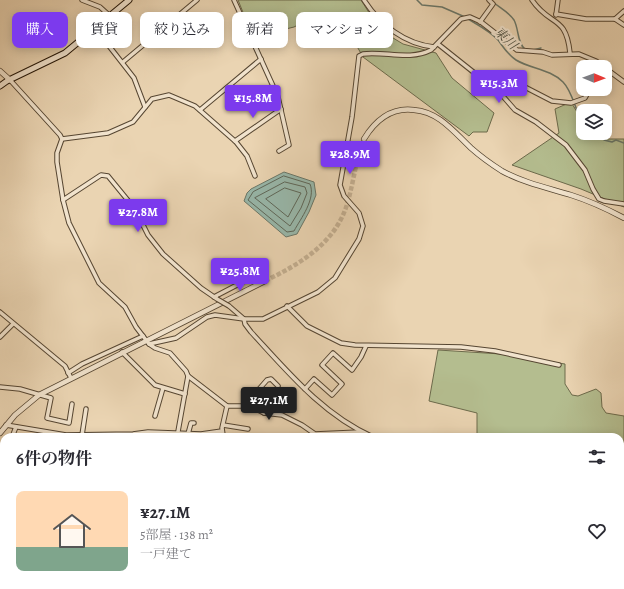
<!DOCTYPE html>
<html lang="ja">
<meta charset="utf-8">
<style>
body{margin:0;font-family:Alegreya,"Noto Serif JP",serif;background:#f7f7f7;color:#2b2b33;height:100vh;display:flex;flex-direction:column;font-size:15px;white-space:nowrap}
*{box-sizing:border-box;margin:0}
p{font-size:13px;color:#7c7c81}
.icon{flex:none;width:22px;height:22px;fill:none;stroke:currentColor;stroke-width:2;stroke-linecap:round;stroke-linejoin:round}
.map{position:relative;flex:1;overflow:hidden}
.drawer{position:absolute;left:0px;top:433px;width:624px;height:156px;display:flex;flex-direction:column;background:#fff;border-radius:12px 12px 0 0;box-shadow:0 2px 10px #0003}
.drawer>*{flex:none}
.top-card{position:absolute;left:12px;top:12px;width:400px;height:36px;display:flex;gap:8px}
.needle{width:26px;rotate:91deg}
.tools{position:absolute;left:576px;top:60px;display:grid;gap:8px}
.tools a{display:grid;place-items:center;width:36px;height:36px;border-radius:8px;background:#fff;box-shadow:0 2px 10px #0003;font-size:20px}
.price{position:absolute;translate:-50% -34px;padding:0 9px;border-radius:4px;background:#7c3aed;color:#fff;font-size:13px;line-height:26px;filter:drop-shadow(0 1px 2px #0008)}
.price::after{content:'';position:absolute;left:50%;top:24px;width:12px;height:9px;margin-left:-6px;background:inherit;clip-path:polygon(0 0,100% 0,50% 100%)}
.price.active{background:#222;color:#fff}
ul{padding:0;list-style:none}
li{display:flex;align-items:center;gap:12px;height:100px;padding:0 16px}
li+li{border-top:1px solid #e1e1e2}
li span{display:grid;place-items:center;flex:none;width:112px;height:80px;border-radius:8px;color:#555}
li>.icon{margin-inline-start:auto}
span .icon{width:48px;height:48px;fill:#fffc;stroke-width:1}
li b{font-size:17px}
h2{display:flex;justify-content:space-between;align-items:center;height:48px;padding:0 16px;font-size:17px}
.chip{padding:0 14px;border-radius:8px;background:#fff;box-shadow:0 2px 10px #0003;font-size:14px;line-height:36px}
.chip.active{background:#7c3aed;color:#fff}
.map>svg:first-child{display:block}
</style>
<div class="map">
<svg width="624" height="589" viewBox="0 0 624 589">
<rect width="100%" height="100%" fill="#ead4b2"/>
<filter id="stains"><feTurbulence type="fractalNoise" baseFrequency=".005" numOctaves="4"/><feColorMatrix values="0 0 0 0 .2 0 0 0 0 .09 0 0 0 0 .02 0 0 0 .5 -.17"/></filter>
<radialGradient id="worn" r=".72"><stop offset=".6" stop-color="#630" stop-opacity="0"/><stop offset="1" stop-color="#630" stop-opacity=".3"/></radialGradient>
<!-- green -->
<g fill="#b4bd8f" stroke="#6c6a4b">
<polygon points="238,0 361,0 380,30 403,44 436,53 452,78 494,113 487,132 473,132 469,136 363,57 346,27 329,15 317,15 294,27 253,37"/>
<polygon points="571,102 583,122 583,133 597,133 608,139 624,139 624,207 581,189 512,165 559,133 555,109"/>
<polygon points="438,350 501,354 565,364 565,384 572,395 578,396 596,389 601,393 602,407 606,413 624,416 624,465 620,465 620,437 477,437 477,413 429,401"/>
<polygon points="620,525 624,525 624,589 214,589 212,585 620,585"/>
<polygon points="0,563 4,564 4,585 51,585 57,589 0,589"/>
<polygon points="117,585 197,585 198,589 109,589"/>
</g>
<!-- water -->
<polygon fill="#98b8ab" stroke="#6a7769" points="284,172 314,182 316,195 309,212 297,234 286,237 244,201 247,193 251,189"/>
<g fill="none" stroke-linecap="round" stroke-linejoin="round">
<!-- shore -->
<g stroke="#5e6759" stroke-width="1">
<path d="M284 176 310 184C316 199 301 218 294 231L287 232 248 200 253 192Z"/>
<polygon points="285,182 305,187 307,193 301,208 290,226 255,198"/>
<polygon points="285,188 301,193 288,217 266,199"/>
</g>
<!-- stream -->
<g stroke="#6a7769" stroke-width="1.5">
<polyline points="417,0 422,5 442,7 465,17"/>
<path d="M493 2C500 8 509 12 514 20 519 29 517 43 525 49"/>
<path d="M468 19C478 25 490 31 498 40 504 48 508 55 516 60 531 69 550 69 563 82 573 92 575 111 583 123"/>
<polyline points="533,50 541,48"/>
<polyline points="601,133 604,140 612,142 616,140 624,143"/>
<polyline points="0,536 4,533"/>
<polyline points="620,537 624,538"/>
<polyline points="81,585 85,587 93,585"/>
<polyline points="174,585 175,589"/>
</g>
<!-- tertiary-tunnel -->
<path stroke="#c3ae90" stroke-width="4.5" stroke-dasharray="4.5 2" stroke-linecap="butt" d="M265 281C302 263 337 242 348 201 354 180 356 159 364 139"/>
<!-- minor casing -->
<g stroke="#564632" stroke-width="5.5">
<g id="minor">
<polyline points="82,0 100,7 110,16"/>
<polyline points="234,0 278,97 289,145 279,151"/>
<path d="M364 0C380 25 405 44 434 47"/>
<path d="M532 0C550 27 566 14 570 53"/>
<polyline points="556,14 586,19 615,19 624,11"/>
<polyline points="556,15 558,0"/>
<polyline points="615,19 624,25"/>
<polyline points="480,22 493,4 489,0"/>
<polyline points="95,28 134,78 145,107"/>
<polyline points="438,44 501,94 515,110 536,122 566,145 585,170 593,189 599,199 604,201 624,204"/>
<polyline points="123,62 197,0"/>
<polyline points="605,68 624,82"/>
<polyline points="10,80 60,135 62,139 57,153 57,162 63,200 69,223 99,283 125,307 136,327 149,344 155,348 170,353 186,371 188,376 177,437"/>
<polyline points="495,90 519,84 552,101 571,103 585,98 590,89"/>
<polyline points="200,110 261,59"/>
<polyline points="62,139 108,133 133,122 152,99 169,95 195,106 236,142 247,156 255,176"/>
<polyline points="235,141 281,109"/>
<polyline points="63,200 101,175 108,176 135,209 148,235 163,254 201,288 217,299"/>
<polyline points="214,297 260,273"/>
<path d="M229 306 244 319 245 324 251 332C287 371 323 415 373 437"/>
<polyline points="287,306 307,326 341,343 355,345 461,347 495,351 559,365"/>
<polyline points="0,312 65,366 71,378"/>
<polyline points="0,337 13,324"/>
<path d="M149 344 176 338 207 317 215 315 244 319H263L318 292 335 278 359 239 363 226 359 213 344 196 340 185 352 117 359 56 363 54C385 51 409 61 431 50L461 19 470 17 481 22 517 50 543 52 552 55 579 54 596 61 604 67"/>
<polyline points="122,352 155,385 185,394"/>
<polyline points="68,373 82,364 143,336"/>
<polyline points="188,376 227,406 250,406 264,413 282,415 302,425 315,434 360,432"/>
<polyline points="0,387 20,389 51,398 47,418 69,423 72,404"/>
<polyline points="305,389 314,379 332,395 342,384 322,365 333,353 352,370 361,357 366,346"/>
<polyline points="264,413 269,404 253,396 267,380 271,379 278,386"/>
<polyline points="155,416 163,388"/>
<polyline points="6,425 66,435 133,434 148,432 201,434 222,431"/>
<polyline points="223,425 248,429"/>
<polyline points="188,434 191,423 194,423"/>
<polyline points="82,435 86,409"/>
<polyline points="12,437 16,427"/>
<polyline points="226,437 223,435 222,428 227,406"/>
<polyline points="0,464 4,455"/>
<polyline points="0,476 4,477"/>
<polyline points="620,520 624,520"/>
<polyline points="0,558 4,561"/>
<polyline points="200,585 201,589"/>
</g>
</g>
<!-- tertiary casing -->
<g stroke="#564632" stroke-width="6">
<g id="tertiary">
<polyline points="0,71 10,80"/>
<path d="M364 139C375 121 391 107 414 110 439 112 453 131 471 148 480 156 491 164 502 171 524 183 548 188 571 195 590 201 607 209 624 218"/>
<polyline points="0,433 15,415 39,395 265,281"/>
</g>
</g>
<!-- secondary casing -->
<g stroke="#251607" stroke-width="7">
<polyline id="secondary" points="0,86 7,81 65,53 129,0"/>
</g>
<!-- minor -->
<use href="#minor" stroke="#f1e3cd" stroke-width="3.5"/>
<!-- tertiary -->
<use href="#tertiary" stroke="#f1e3cd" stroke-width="4.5"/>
<!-- secondary -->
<use href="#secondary" stroke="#f1e3cd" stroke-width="5"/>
<!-- minor-bridge casing -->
<g stroke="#564632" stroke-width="5.5" stroke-linecap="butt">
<polyline id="minor-bridge" points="217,299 229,306"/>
</g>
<!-- minor-bridge -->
<use href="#minor-bridge" stroke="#f1e3cd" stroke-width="3.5"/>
</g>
<g text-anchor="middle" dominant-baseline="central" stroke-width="4" stroke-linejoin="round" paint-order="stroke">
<!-- water labels -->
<g font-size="13" font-style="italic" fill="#4d4f40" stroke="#f1e3cd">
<text transform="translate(506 38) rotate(44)">東川</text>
</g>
</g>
<rect width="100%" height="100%" filter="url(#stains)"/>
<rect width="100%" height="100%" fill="url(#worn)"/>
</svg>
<div class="tools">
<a><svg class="needle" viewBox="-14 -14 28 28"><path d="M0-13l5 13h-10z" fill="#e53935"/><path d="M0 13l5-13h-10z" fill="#7c7c81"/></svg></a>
<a><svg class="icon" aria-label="layers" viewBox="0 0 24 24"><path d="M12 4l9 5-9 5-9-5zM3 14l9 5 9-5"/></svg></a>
</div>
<b class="price" style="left:499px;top:104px">¥15.3M</b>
<b class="price" style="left:253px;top:119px">¥15.8M</b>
<b class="price" style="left:350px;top:175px">¥28.9M</b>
<b class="price" style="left:138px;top:233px">¥27.8M</b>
<b class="price" style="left:240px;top:292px">¥25.8M</b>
<b class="price active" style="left:269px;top:421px">¥27.1M</b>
<div class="top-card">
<a class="chip active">購入</a>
<a class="chip">賃貸</a>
<a class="chip">絞り込み</a>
<a class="chip">新着</a>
<a class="chip">マンション</a>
</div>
<section class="drawer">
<h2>6件の物件<svg class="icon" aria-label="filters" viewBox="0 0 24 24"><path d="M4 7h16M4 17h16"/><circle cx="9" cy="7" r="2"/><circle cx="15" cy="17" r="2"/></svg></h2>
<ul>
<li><span style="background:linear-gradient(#ffd9b3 70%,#7fa58c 0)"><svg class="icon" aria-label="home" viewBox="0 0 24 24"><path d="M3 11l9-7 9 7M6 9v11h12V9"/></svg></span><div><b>¥27.1M</b><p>5部屋 · 138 m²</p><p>一戸建て</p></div><svg class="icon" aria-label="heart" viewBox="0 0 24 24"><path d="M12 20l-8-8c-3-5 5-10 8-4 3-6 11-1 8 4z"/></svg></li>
</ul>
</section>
</div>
